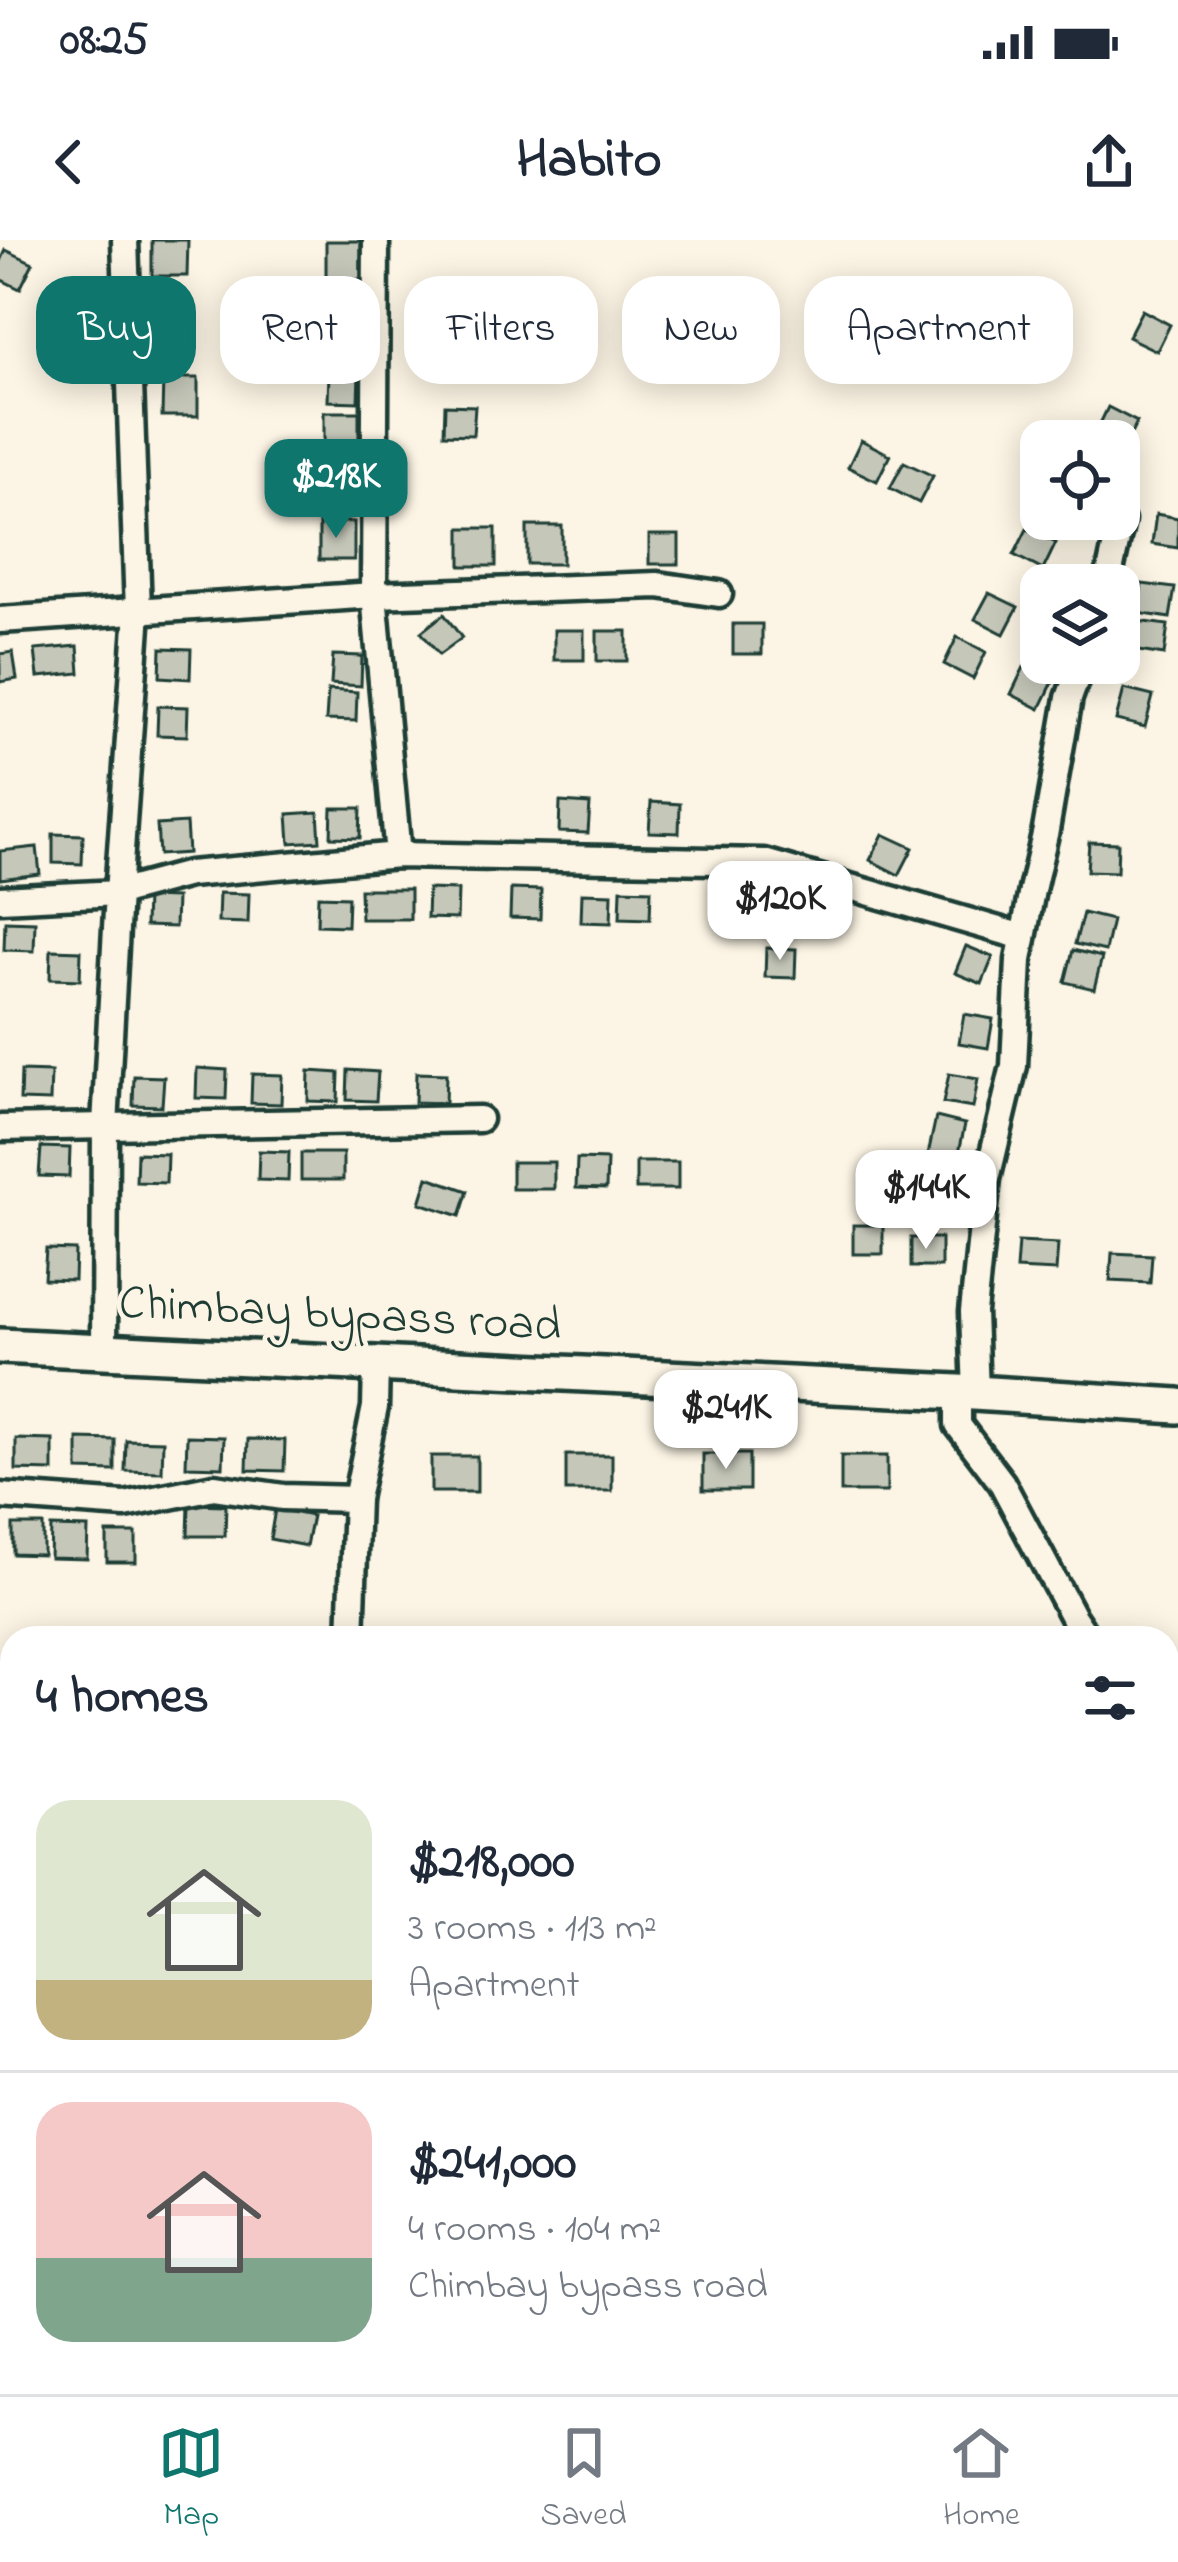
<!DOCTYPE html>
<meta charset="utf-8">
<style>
body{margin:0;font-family:"Indie Flower",sans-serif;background:#f2f2f3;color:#1f2937;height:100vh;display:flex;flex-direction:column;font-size:45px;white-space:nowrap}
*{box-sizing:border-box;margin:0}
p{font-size:39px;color:#747a83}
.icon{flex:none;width:66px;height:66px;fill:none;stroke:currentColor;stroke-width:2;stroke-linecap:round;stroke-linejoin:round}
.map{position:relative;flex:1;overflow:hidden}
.panel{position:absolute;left:0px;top:1386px;width:1179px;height:768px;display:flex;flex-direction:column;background:#fff;border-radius:36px 36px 0 0;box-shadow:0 6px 30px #0003}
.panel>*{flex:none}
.top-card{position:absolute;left:36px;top:36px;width:1107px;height:108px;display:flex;gap:24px}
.buttons{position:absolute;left:1020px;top:180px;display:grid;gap:24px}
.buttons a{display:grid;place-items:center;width:120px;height:120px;border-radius:24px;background:#fff;box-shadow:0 6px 30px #0003;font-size:60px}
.price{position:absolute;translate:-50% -102px;padding:0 27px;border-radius:24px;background:#fff;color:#222;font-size:39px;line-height:78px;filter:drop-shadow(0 3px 6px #0008)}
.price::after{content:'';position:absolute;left:50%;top:72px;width:36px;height:27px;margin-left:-18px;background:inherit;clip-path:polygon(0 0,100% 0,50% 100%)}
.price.current{background:#0f766e;color:#fff}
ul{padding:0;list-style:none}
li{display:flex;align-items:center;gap:36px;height:300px;padding:0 36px}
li+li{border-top:3px solid #e0e1e3}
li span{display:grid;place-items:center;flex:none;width:336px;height:240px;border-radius:36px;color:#555}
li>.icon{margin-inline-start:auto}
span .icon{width:144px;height:144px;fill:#fffc;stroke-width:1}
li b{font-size:51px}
h2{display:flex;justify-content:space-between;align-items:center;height:144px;padding:0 36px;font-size:51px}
.tag{padding:0 42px;border-radius:36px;background:#fff;box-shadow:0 6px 30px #0003;font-size:42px;line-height:108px}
.tag.current{background:#0f766e;color:#fff}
.status{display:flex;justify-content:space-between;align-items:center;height:84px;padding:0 60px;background:#fff;direction:ltr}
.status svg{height:33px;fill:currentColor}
header{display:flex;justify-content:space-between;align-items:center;height:156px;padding:0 36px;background:#fff;font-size:54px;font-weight:700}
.tab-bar{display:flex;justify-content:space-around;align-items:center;height:168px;border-top:3px solid #e0e1e3;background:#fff;font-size:33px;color:#747a83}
.tab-bar a{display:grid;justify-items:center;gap:6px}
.tab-bar .current{color:#0f766e}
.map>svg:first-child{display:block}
</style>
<div class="status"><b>08:25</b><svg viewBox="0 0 49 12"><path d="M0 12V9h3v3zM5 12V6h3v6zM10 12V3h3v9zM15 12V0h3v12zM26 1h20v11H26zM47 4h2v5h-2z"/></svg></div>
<header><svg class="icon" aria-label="back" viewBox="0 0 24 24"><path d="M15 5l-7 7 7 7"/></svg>Habito<svg class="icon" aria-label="share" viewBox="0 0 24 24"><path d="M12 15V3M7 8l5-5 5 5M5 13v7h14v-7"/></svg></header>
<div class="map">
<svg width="1178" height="2154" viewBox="0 0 1178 2154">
<rect width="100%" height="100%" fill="#fcf5e5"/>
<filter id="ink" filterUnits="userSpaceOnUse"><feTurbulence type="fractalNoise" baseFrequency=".00833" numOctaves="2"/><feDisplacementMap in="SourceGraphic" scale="24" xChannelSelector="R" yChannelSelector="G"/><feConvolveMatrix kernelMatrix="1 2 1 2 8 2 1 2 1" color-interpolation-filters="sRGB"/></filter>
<g filter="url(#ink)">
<!-- green -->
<polygon fill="#dcdacc" stroke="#7e8c80" stroke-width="3" points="1178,2036 1178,2154 900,2154 925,2142 1167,2142 1167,2037"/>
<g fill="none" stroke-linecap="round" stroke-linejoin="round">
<!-- stream -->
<g stroke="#758479" stroke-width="6">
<polyline points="1167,2012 1178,2012"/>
<polyline points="823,2154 848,2142"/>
</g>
</g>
<!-- building -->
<g fill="#c5c7b9" stroke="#1f3d34" stroke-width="3">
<polygon points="152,0 188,0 187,36 152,36"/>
<polygon points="326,1 361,1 361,40 326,39"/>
<polygon points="6,10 33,23 20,49 0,39 0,23"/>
<polygon points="331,48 360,49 359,79 329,78"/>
<rect x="676" y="62" width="32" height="30"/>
<polygon points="1142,70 1170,85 1157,111 1128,97"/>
<polygon points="151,76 186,77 186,115 151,115"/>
<polygon points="329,132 359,133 358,162 328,161"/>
<polygon points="163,138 198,138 198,176 162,176"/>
<polygon points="445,165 475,166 473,195 444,194"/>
<polygon points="1108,167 1137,182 1124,208 1119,206 1119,201 1109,201 1095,194"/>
<rect x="324" y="172" width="35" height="38"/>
<polygon points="861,200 890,215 877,241 848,227"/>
<polygon points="904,222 933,236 919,263 890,248"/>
<rect x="319" y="235" width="35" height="39"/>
<polygon points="1156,274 1178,278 1178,308 1152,304"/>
<rect x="319" y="282" width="35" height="38"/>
<rect x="527" y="286" width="35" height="38"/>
<rect x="461" y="288" width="35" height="38"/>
<polygon points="1027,289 1056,303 1043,330 1014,315"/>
<rect x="649" y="295" width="30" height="29"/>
<polygon points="1142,344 1175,348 1170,378 1138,373"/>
<polygon points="989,353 1018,367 1004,394 975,379"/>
<polygon points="444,374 462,398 439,415 421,392"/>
<polygon points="1136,381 1168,385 1164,415 1132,410"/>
<rect x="733" y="384" width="29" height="30"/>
<rect x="554" y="390" width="30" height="30"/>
<rect x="597" y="391" width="30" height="30"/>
<polygon points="957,397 986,412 973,439 944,424"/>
<polygon points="78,406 80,433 38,437 35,410"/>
<polygon points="161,408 191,409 190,439 160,437"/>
<polygon points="13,412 17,439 0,442 0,414"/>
<polygon points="333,415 362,416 361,446 331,444"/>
<polygon points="1024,427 1053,442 1040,469 1011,454"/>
<polygon points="1124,449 1153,456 1145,487 1116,480"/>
<polygon points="328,450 357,452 356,481 326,480"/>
<polygon points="158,466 188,467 187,496 157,495"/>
<polygon points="560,562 590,564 588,593 559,592"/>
<polygon points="651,562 680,564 679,593 649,592"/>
<polygon points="332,568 361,568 360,598 331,597"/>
<polygon points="318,572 320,601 290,603 288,574"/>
<polygon points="186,583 188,613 159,615 157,585"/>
<polygon points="53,594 83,595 82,624 53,623"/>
<polygon points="883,594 913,608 899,635 870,620"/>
<polygon points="1089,602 1118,603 1117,632 1087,631"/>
<polygon points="37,607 40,634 0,639 0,611"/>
<polygon points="360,649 410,649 410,679 361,679"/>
<polygon points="428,649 458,650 457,679 427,678"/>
<polygon points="511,649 541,650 540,679 510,678"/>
<polygon points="621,649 651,650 650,679 620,678"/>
<polygon points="219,653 249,654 248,683 218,682"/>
<polygon points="582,653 612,654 611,683 581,682"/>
<polygon points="762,653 792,654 791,684 761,682"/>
<polygon points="318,656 348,657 347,686 317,685"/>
<polygon points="146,657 176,658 175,687 145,686"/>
<polygon points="1083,673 1112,680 1105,711 1075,704"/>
<polygon points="5,681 35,682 34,711 4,710"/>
<polygon points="966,706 993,717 982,744 955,733"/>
<polygon points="766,708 796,709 795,738 765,737"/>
<polygon points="51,710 81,711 80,740 50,739"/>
<polygon points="1073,710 1102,717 1094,749 1065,742"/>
<polygon points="964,774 993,779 988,808 959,803"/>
<polygon points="197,828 227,830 226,859 196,858"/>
<polygon points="348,830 378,832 376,861 347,860"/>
<polygon points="21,831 51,832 50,861 20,860"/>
<polygon points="309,831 339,833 338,862 308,861"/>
<polygon points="416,833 446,834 445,863 415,862"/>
<polygon points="252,834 282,835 281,864 251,863"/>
<polygon points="949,834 978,839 973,868 943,863"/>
<polygon points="134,836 164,837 162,866 133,865"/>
<polygon points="936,877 965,884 955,931 926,924"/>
<polygon points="41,907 70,908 69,937 39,936"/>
<polygon points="259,911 289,912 288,941 258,940"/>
<polygon points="137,913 167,914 166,943 136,942"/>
<rect x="301" y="913" width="42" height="27"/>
<polygon points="577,919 607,920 606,949 576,948"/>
<rect x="512" y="922" width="42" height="27"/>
<rect x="636" y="922" width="42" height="27"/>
<polygon points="428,937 468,951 460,976 420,963"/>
<rect x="853" y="985" width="30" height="29"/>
<rect x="911" y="998" width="30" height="29"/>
<polygon points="1018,1002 1058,1004 1056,1031 1016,1029"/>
<polygon points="46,1009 75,1010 74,1040 44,1039"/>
<polygon points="1112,1013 1152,1015 1150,1043 1110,1041"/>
<polygon points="187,1196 224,1197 223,1227 186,1226"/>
<polygon points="16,1199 53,1200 53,1231 16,1230"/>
<polygon points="78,1199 115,1200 115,1231 78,1230"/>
<polygon points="248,1199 285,1200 284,1231 247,1230"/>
<polygon points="126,1200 163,1201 162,1232 125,1231"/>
<rect x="703" y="1214" width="46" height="36"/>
<rect x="566" y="1215" width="46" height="36"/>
<rect x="431" y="1216" width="46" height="36"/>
<rect x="841" y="1216" width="46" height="36"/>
<polygon points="189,1264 226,1265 225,1296 188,1296"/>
<polygon points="275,1269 312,1276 306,1306 270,1299"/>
<polygon points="13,1285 43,1285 43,1315 13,1314"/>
<polygon points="51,1287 88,1288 87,1319 50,1318"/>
<rect x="107" y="1293" width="29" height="29"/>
<polygon points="0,1467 12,1467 12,1498 0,1497"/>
<rect x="0" y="1809" width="12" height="31"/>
<rect x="0" y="2104" width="12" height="31"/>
<polygon points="256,2142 293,2142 293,2154 256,2153"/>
</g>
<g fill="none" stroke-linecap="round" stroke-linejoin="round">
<!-- minor casing -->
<g stroke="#1f3d34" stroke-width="33">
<g id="minor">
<polyline points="376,0 374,355 398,615"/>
<polyline points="1107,345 1121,281"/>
<polyline points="0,380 374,355 658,345 719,354"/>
<polyline points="0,659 118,653 189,634 398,615 764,622 1023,697"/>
<polyline points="0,888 479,879"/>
<polyline points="104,1113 105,885 118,653 138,371 125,0"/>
<polyline points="958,1152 958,1185 1002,1243 1073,1377 1087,1398"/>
<polyline points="976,1154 973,1072 987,939 1014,826 1019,720 1032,650 1046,590 1069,458 1082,423"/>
<polyline points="0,1256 125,1265 214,1247 283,1257 356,1259"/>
<polyline points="351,1398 356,1259 375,1167 376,1126"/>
<polyline points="0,1452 12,1452"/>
<polyline points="1167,1516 1178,1533"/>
<polyline points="0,1650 12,1650"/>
<polyline points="0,1868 12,1868"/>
<polyline points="0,2086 12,2086"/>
<polyline points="55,2154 55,2142"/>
</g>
</g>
<!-- major casing -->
<g stroke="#1f3d34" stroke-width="42">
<polyline id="major" points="0,1106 958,1152 1178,1166"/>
</g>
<!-- minor -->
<use href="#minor" stroke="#fcf5e5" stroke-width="24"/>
<!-- major -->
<use href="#major" stroke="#fcf5e5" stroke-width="33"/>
</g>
</g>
<g text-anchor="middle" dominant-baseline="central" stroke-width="9" stroke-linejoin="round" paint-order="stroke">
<!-- street labels -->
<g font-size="48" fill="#1f3d34" stroke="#fcf5e5">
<text transform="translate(340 1076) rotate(3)">Chimbay bypass road</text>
</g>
</g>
</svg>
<div class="buttons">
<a><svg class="icon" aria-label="locate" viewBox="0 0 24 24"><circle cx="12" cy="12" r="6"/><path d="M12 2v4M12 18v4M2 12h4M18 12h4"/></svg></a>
<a><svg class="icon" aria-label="layers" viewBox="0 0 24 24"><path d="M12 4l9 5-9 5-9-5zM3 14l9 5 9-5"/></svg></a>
</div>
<b class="price current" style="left:336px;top:301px">$218K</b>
<b class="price" style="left:780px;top:723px">$120K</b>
<b class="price" style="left:926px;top:1012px">$144K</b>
<b class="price" style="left:726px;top:1232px">$241K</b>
<div class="top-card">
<a class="tag current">Buy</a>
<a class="tag">Rent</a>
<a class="tag">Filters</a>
<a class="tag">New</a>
<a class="tag">Apartment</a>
</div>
<section class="panel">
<h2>4 homes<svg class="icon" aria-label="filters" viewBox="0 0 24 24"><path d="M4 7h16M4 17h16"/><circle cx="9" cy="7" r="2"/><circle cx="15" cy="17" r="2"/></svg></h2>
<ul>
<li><span style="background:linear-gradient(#dfe7d0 75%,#c2b280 0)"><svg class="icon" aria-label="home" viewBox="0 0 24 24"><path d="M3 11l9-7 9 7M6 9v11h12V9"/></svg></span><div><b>$218,000</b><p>3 rooms · 113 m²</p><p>Apartment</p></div></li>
<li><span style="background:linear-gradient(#f6c9c9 65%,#7fa58c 0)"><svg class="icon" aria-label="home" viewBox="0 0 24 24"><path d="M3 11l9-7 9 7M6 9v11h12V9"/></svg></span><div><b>$241,000</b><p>4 rooms · 104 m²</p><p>Chimbay bypass road</p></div></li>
</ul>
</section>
</div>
<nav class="tab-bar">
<a class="current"><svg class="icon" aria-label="map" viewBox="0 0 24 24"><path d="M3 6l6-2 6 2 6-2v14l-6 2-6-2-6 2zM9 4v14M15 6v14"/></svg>Map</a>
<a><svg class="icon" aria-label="saved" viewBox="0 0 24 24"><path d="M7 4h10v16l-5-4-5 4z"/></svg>Saved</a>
<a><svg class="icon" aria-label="home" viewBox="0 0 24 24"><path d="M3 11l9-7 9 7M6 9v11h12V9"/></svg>Home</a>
</nav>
